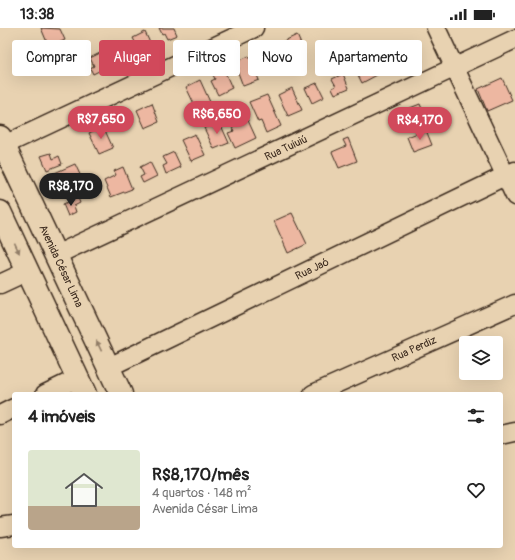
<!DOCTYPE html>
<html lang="pt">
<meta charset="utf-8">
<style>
body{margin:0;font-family:Pangolin,sans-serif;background:#f6f6f6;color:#222;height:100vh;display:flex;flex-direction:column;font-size:15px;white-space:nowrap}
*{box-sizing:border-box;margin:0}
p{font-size:13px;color:#767676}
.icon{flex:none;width:22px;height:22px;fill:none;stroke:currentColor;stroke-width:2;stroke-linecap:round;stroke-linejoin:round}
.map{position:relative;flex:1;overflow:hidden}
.side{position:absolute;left:12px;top:364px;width:491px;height:156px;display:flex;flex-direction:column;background:#fff;border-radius:4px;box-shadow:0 4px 16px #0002}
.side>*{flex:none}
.banner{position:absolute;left:12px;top:12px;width:491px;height:36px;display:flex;gap:8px}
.buttons{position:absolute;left:459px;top:308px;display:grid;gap:8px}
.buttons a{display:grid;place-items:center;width:44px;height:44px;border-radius:4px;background:#fff;box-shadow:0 4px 16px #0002;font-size:20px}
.price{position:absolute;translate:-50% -34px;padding:0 9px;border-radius:14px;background:#d1495b;color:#fff;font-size:13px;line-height:26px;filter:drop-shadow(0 1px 2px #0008)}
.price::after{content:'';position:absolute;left:50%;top:24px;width:12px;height:9px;margin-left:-6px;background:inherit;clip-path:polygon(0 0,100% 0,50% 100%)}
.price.selected{background:#222;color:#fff}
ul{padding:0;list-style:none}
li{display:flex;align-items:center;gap:12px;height:100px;padding:0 16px}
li+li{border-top:1px solid #e0e0e0}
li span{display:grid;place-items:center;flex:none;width:112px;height:80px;border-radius:4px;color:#555}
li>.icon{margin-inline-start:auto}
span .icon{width:48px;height:48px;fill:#fffc;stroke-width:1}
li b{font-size:17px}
h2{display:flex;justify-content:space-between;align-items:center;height:48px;padding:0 16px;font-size:17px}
.tag{padding:0 14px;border-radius:4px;background:#fff;box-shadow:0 4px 16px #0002;font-size:14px;line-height:36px}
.tag.selected{background:#d1495b;color:#fff}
.status{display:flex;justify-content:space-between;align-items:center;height:28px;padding:0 20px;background:#fff;direction:ltr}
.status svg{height:11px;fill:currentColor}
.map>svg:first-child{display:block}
</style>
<div class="status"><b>13:38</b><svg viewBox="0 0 49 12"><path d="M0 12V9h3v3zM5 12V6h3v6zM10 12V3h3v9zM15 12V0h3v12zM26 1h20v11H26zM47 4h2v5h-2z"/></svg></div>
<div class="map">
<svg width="515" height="532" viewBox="0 0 515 532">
<rect width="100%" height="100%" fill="#e8d2b1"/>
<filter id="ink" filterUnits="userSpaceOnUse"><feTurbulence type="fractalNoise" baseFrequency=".025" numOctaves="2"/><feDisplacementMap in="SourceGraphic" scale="8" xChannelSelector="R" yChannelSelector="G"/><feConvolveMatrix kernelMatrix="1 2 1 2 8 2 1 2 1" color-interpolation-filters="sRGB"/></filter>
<g filter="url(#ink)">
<!-- building -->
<g fill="#edb7a1" stroke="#3b2a1e">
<polygon points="41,0 60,1 65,12 49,19"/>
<polygon points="159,0 174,0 177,7 167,11 164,5 162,6"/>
<polygon points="145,4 151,17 141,21 138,15 136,16 133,10"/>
<polygon points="297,7 303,21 288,28 282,14"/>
<polygon points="414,12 420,26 405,32 399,18"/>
<polygon points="272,18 282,39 264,47 254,26"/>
<polygon points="100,25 107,39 93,46 90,40 94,38 90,30"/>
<polygon points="249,28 259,52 243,58 237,42 239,41 236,34"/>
<polygon points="370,32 377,47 362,55 358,47 363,45 359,38"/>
<polygon points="223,40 232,60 218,67 211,53 215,51 212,45"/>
<polygon points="343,46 349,60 335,66 332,60 336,58 332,51"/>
<polygon points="502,50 512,72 487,83 478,61"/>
<polygon points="200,52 210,74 196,80 186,59"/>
<polygon points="317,55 324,69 312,75 305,60"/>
<polygon points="292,60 302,82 288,88 278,67"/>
<polygon points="267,67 281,98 266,105 261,93 258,94 249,74"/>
<polygon points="152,75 159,94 145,100 137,82"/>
<polygon points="420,76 428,95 413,101 405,82"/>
<polygon points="245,79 248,87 246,88 256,110 235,120 228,105 234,103 226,87"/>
<polygon points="219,93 229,115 214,121 204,100"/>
<polygon points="103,98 113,120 99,126 89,105"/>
<polygon points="426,102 432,117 413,124 407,109"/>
<polygon points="195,106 205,127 191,133 181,112"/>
<polygon points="348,110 357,133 339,140 332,124 346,118 343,112"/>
<polygon points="174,124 181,139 166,146 163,138 167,136 163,129"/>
<polygon points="51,125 53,131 59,128 62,136 47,142 41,128"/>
<polygon points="150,134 157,148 143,155 140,149 144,147 140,139"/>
<polygon points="75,136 83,153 57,164 50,147"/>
<polygon points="123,139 132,161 111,169 104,153 116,147 114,143"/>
<polygon points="78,170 80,175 74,178 76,184 68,188 63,176"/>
<polygon points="292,185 307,216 288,225 274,193"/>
</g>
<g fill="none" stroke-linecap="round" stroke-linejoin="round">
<!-- street casing -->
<g stroke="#3b2a1e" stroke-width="21">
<g id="street">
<polyline points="436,0 515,168"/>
<polyline points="0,119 254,0"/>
<polyline points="56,227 515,11"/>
<polyline points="0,256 28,243"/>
<polyline points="109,339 515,143"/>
<polyline points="45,366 78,350"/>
<polyline points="313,366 515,276"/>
<polyline points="0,387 14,380"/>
<polyline points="501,407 515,404"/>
<polyline points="0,499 14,497"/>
</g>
</g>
<!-- secondary casing -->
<g stroke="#3b2a1e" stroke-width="25">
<g id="secondary">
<polyline points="0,109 121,366"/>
<polyline points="0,184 85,366"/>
</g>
</g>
<!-- street -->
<use href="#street" stroke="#e8d2b1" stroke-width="18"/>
<!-- secondary -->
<use href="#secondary" stroke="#e8d2b1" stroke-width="22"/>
</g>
<!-- one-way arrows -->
<defs><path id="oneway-solid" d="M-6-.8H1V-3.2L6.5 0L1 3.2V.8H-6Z"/></defs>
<g fill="#927e68">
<use href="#oneway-solid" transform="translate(17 220) rotate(65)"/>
<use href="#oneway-solid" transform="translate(99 318) rotate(-115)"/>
</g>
</g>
<g text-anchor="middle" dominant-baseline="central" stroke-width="3" stroke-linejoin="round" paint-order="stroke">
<!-- street labels -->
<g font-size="11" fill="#3b2a1e" stroke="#e8d2b1">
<text transform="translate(286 120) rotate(-25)">Rua Tuiuiú</text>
<text transform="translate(61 238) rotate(65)">Avenida César Lima</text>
<text transform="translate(312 241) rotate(-26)">Rua Jaó</text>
<text transform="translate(414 321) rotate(-24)">Rua Perdiz</text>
</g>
</g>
</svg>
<div class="buttons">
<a><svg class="icon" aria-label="layers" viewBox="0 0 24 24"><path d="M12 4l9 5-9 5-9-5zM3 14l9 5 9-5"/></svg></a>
</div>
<b class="price" style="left:217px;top:107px">R$6,650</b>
<b class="price" style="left:101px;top:112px">R$7,650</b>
<b class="price" style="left:420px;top:113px">R$4,170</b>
<b class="price selected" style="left:71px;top:179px">R$8,170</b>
<div class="banner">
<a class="tag">Comprar</a>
<a class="tag selected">Alugar</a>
<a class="tag">Filtros</a>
<a class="tag">Novo</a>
<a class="tag">Apartamento</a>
</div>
<section class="side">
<h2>4 imóveis<svg class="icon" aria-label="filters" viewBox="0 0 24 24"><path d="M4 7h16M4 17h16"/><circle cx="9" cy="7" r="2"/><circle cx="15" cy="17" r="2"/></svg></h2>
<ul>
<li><span style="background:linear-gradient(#dfe7d0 70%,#b9a48a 0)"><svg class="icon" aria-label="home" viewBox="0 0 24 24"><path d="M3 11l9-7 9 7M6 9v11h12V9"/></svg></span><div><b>R$8,170/mês</b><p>4 quartos · 148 m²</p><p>Avenida César Lima</p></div><svg class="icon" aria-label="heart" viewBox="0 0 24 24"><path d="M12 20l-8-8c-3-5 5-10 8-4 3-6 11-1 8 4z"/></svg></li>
</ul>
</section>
</div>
